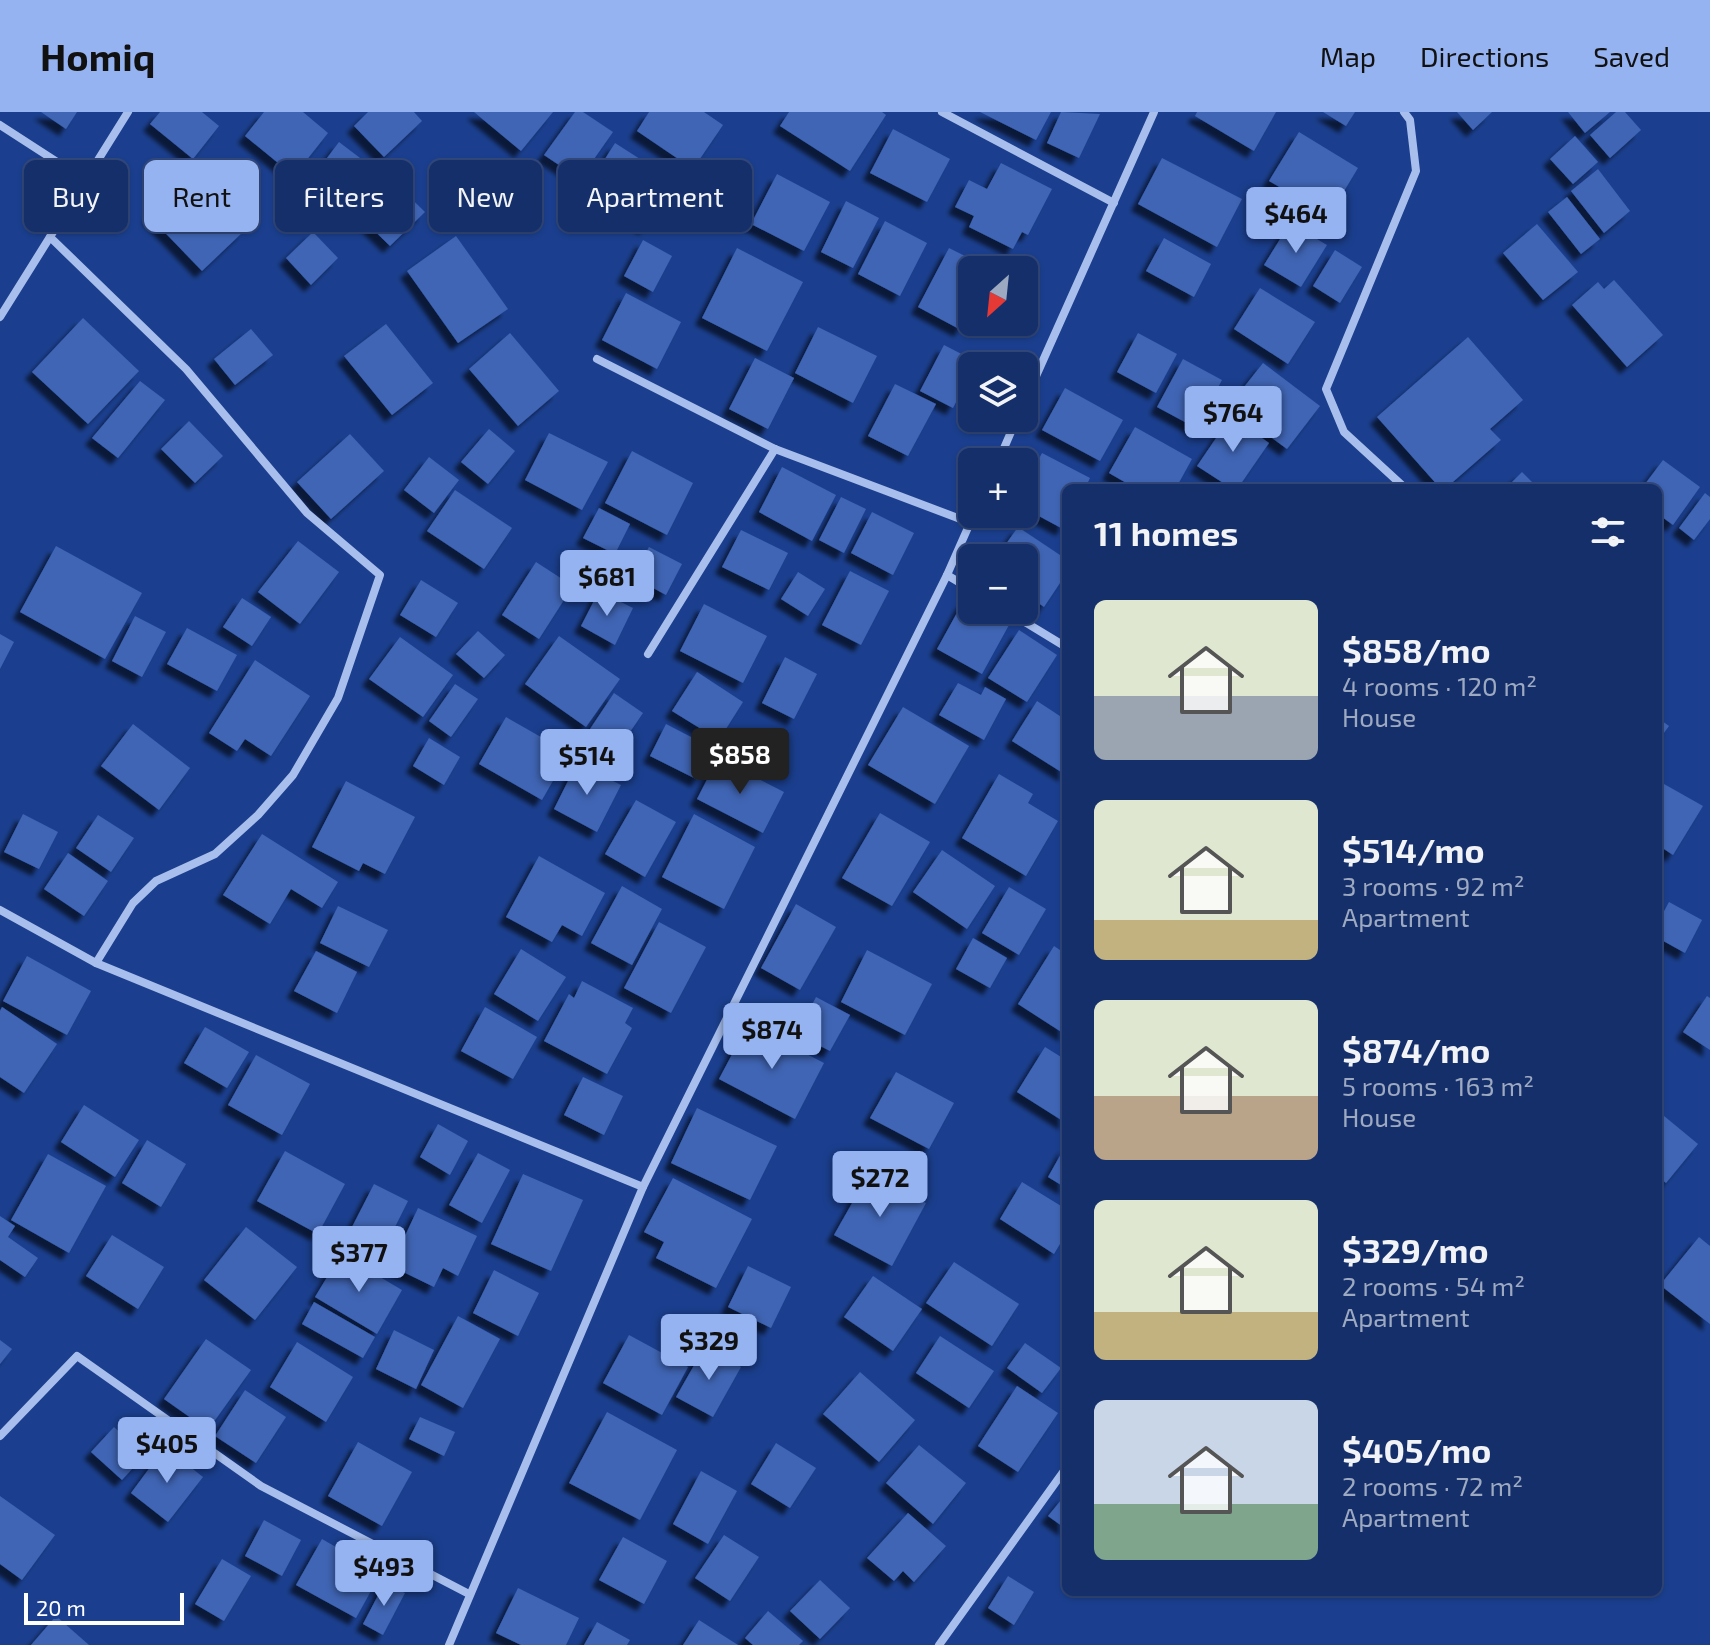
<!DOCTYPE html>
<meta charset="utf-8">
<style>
body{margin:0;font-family:"Exo 2",sans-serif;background:#213b72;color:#f1f3f6;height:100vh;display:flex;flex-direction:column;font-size:30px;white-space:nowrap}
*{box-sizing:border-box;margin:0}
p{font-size:26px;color:#9da9c1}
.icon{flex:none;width:44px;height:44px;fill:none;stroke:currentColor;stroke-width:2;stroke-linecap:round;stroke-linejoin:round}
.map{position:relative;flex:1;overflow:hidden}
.drawer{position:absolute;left:1062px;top:372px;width:600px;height:1112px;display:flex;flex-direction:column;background:#142f6a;border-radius:12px;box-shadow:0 2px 6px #0004,0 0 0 2px #334a7e}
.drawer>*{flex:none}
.guide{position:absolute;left:24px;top:48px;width:760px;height:72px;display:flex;gap:16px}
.needle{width:52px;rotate:207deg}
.buttons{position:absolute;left:958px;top:144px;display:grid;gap:16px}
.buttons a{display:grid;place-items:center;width:80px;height:80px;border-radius:12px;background:#142f6a;box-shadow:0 2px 6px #0004,0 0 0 2px #334a7e;font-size:40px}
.scale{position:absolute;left:24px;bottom:20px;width:160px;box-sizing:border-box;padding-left:8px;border:4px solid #fff;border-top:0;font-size:22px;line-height:28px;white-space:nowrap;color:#fff;-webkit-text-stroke:6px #1b3f8e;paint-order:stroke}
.price{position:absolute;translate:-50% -68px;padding:0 18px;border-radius:8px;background:#95b2f1;color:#111;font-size:26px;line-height:52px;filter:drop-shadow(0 2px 4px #0008)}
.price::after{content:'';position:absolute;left:50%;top:48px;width:24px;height:18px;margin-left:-12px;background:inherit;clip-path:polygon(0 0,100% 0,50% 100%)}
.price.selected{background:#222;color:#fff}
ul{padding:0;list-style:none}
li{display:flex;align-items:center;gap:24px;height:200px;padding:0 32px}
li span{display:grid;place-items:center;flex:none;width:224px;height:160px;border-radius:12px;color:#555}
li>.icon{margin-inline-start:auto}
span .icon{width:96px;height:96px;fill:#fffc;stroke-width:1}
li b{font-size:34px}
h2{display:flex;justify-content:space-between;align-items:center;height:96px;padding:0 32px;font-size:34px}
.tag{padding:0 28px;border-radius:12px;background:#142f6a;box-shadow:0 2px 6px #0004,0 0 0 2px #334a7e;font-size:28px;line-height:72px}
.tag.selected{background:#95b2f1;color:#111}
header{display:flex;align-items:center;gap:48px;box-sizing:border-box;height:112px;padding:0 40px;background:#95b2f1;color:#111}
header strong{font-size:38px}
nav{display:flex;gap:44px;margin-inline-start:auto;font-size:28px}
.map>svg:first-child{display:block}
</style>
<header>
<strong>Homiq</strong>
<nav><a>Map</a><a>Directions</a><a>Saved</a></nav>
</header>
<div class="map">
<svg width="1710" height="1533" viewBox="0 0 1710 1533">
<defs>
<filter id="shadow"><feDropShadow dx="-7" dy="7" stdDeviation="2" flood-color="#0009"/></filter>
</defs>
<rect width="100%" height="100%" fill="#1b3f8e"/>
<!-- building -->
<g fill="#3f65b4" filter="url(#shadow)">
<polygon points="41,0 77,0 66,17"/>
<polygon points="160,0 202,0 219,14 193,47 150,12"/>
<polygon points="264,0 303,0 328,21 294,64 245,24"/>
<polygon points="368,0 414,0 422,9 384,45 354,14"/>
<polygon points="474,0 553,0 521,39"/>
<polygon points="575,0 583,0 613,20 580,67 544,43"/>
<polygon points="649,0 704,0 723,13 693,57 637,19"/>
<polygon points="789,0 882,0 886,3 850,59 780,14"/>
<polygon points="980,0 1051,0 1036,28"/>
<polygon points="1061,0 1100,2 1079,46 1047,31"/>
<polygon points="1197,0 1276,0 1254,39 1195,4"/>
<polygon points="1323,0 1355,0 1346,14"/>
<polygon points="1457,0 1492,0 1473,18"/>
<polygon points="1568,0 1610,0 1585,21"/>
<polygon points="1616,0 1625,0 1641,18 1610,46 1590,23"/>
<polygon points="893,17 950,47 927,90 870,61"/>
<polygon points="1299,20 1358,56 1329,104 1269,69"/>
<polygon points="1575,24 1598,50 1573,72 1550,47"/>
<polygon points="339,30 364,49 333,90 309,70"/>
<polygon points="615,31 676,70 646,116 586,77"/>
<polygon points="1162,46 1242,87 1217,135 1138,92"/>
<polygon points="1001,51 1052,77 1028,123 1022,120 1013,137 969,115 974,104 955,95 969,68 987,77"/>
<polygon points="379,55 425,100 390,134 345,90"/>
<polygon points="1598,57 1630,99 1604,121 1571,79"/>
<polygon points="777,62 830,90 804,139 751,112"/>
<polygon points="190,64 244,119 202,159 149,104"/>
<polygon points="1567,85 1600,127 1581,142 1548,100"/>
<polygon points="846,89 879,106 853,156 821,140"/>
<polygon points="885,109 927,131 900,184 858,162"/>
<polygon points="1290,111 1327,133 1301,175 1264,153"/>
<polygon points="1537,112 1578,160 1543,188 1503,141"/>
<polygon points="313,120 338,146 311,173 286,146"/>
<polygon points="456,124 508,197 458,231 407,159"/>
<polygon points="1164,126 1211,152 1194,185 1146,159"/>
<polygon points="643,128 672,144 653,180 624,164"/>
<polygon points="737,136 803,170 767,239 702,206"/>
<polygon points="949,136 993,158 972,158 972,197 961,218 918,195"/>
<polygon points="1335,138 1362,155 1340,191 1313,174"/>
<polygon points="1614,168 1663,223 1627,255 1572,193 1598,170 1604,177"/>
<polygon points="1260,176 1315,210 1288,252 1234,217"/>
<polygon points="626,181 681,210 657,257 602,228"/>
<polygon points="83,206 139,259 88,312 32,260"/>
<polygon points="386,212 433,271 392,303 344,244"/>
<polygon points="818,215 877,244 853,291 795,261"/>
<polygon points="251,217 273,243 235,273 214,247"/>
<polygon points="510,221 559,279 518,314 469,257"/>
<polygon points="1138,221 1177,242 1156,281 1117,260"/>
<polygon points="1468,225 1523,288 1490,317 1501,328 1446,376 1440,376 1377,305"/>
<polygon points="944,233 977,250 972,254 972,260 953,296 920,279"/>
<polygon points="755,246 794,266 768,317 729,297"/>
<polygon points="1183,247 1222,268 1196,316 1157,295"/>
<polygon points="1263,251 1320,294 1287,337 1229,294"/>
<polygon points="140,269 165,288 118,346 92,326"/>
<polygon points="895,272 936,292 908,344 868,324"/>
<polygon points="1065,276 1123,308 1100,349 1042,318"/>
<polygon points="1231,304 1269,331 1238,376 1231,376 1197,354"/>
<polygon points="189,309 223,344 195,371 161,337"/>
<polygon points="1135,315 1192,347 1176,376 1135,376 1109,361"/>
<polygon points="489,317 515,339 488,372 461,350"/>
<polygon points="549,321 608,350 582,398 525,368"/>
<polygon points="350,322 384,359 331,407 297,370"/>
<polygon points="632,339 693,371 667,423 605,391"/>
<polygon points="1042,341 1090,366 1085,376 1066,376 1066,411 1063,417 1024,396 1024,375"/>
<polygon points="429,345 459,368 434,401 404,378"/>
<polygon points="1663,348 1700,375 1673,413 1658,402 1658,376 1642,376"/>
<polygon points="782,355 836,383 812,429 759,400"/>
<polygon points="1522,360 1538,376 1506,376"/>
<polygon points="455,378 512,416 484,457 427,419"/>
<polygon points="1705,381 1710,385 1710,407 1694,428 1679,416"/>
<polygon points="841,385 866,397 844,441 819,428"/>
<polygon points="599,396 630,412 615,442 583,426"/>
<polygon points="872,400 914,421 893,463 851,441"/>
<polygon points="1018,415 1066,447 1066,462 1044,495 1024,481 1024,446 996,446"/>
<polygon points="741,418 788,441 769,478 722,455"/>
<polygon points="298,429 339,460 300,512 258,480"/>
<polygon points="56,434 142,481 105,547 20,500"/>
<polygon points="649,435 682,452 666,483 633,465"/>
<polygon points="536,450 573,474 539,527 502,503"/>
<polygon points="850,459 889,479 861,533 822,513"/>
<polygon points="798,460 825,477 808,504 781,487"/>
<polygon points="421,468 458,491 436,525 400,503"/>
<polygon points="599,479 633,496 615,533 581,514"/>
<polygon points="242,486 271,505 252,534 223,515"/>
<polygon points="964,488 972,493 972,498 982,498 1009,513 982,562 937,537"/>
<polygon points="704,492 767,524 743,571 680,539"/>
<polygon points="135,504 166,520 142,565 112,549"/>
<polygon points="187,516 237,543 217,579 167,552"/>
<polygon points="1019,518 1057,543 1027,590 988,566"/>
<polygon points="478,519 505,543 484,566 456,542"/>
<polygon points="0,522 14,530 0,557"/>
<polygon points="559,524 620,567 586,615 525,572"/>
<polygon points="400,525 453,563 423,605 369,567"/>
<polygon points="785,545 817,562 794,607 762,591"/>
<polygon points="255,548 310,584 271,644 245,627 237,639 209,621"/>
<polygon points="697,560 743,590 719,628 672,599"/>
<polygon points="958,571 981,583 985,575 1006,587 984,628 939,603"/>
<polygon points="455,572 478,587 451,625 429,609"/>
<polygon points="614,581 643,601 615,642 586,623"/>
<polygon points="1037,589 1066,608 1066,663 1012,629"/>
<polygon points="903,595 969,634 935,692 868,653"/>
<polygon points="506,605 569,641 542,688 479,652"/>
<polygon points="1658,606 1669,614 1658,629"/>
<polygon points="133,612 190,656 159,698 101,654"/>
<polygon points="666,612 714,637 698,668 650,644"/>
<polygon points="429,626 460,645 444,673 413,654"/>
<polygon points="718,646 784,680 763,721 697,687"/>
<polygon points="577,651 621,673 597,720 554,697"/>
<polygon points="999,662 1033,682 1028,691 1058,709 1026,764 962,726"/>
<polygon points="346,669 415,705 385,762 363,751 359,759 312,735"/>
<polygon points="1664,672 1703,694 1673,743 1658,733 1658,682"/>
<polygon points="636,688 676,710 645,765 605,742"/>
<polygon points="880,701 930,730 892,794 842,766"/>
<polygon points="23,702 58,720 39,757 4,740"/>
<polygon points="694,702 755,735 724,797 662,765"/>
<polygon points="98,703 134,726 111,760 76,736"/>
<polygon points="262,722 338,770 322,796 291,777 270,812 223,783"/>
<polygon points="942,738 995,774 967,817 913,780"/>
<polygon points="68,741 108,769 84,804 44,777"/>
<polygon points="539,744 605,781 582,824 562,813 552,830 506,805"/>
<polygon points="622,774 662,797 632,853 591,831"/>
<polygon points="1009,775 1046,797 1019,843 982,821"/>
<polygon points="1669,790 1702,808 1685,841 1658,826 1658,810"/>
<polygon points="796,792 836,815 800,878 761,856"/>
<polygon points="338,794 388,818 369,855 320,831"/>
<polygon points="659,810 706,835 671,901 624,876"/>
<polygon points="973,826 1007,846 990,876 956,857"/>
<polygon points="1054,834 1066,842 1066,923 1018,892"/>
<polygon points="521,837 566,865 538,909 494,882"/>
<polygon points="867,838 932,872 905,923 841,890"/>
<polygon points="316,839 357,860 337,901 294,879"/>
<polygon points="27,844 91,879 67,923 3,889"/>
<polygon points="582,869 633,896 625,911 632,916 607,962 544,929 569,882 574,886"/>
<polygon points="1707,884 1710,886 1710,938 1683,920"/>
<polygon points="816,885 850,903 830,939 797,922"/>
<polygon points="2,895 57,932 24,981 0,965 0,899"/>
<polygon points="485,895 537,925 513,967 461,939"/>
<polygon points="748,912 824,951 795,1007 719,967"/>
<polygon points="205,915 249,940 227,976 184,951"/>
<polygon points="1045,935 1066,948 1066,1011 1017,980"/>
<polygon points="256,943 310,972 282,1023 228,993"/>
<polygon points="896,960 954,991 929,1037 870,1006"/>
<polygon points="583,965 623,984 604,1023 564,1003"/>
<polygon points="84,993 139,1028 115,1065 61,1030"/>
<polygon points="697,996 777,1034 750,1088 671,1051"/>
<polygon points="1658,999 1698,1032 1666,1071 1658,1065"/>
<polygon points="438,1012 468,1029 450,1063 420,1045"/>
<polygon points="147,1028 186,1052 161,1095 122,1071"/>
<polygon points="1066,1033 1066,1076 1048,1065"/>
<polygon points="285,1039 345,1072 318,1122 257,1089"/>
<polygon points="478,1041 510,1058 482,1111 449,1093"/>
<polygon points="48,1042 106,1074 69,1141 11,1108"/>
<polygon points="869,1061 926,1091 892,1154 834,1123"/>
<polygon points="523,1062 583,1088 551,1159 491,1132"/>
<polygon points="673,1066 752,1107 716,1176 656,1146 664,1130 644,1120"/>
<polygon points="1022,1070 1066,1097 1066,1122 1054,1142 1000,1107"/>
<polygon points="374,1072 408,1089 386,1133 352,1115"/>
<polygon points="418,1096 477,1124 458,1164 443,1156 434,1175 391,1154"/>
<polygon points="0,1104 15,1114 8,1125 38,1146 25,1165 0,1148"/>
<polygon points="246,1115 297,1155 255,1208 204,1168"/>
<polygon points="112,1123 164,1155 138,1197 86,1164"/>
<polygon points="1699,1125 1710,1134 1710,1212 1660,1173"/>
<polygon points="341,1142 402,1178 377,1222 315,1185"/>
<polygon points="954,1150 1019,1192 992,1234 926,1191"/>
<polygon points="748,1154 791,1175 771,1216 728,1195"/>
<polygon points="494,1158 539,1181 518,1224 473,1201"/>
<polygon points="873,1164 922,1197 893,1239 844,1205"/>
<polygon points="314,1190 375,1225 363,1246 302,1212"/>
<polygon points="458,1204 500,1227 463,1296 421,1273"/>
<polygon points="394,1218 434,1238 416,1277 376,1257"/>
<polygon points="629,1223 688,1255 662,1303 603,1271"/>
<polygon points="940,1224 994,1259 969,1296 916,1261"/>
<polygon points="206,1227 251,1258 208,1318 164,1287"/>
<polygon points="0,1228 12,1237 0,1252"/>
<polygon points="297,1230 353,1265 326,1310 270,1275"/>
<polygon points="1025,1231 1061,1256 1042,1281 1007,1256"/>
<polygon points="705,1234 741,1255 713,1305 676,1285"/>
<polygon points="860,1260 915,1308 879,1350 823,1302"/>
<polygon points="1017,1274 1058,1301 1018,1360 978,1334"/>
<polygon points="245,1278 286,1305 256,1351 215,1324"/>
<polygon points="607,1300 677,1338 640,1408 569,1371"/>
<polygon points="420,1305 455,1320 444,1344 409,1327"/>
<polygon points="114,1315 145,1343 122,1368 91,1340"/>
<polygon points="358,1330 412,1360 382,1414 328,1384"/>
<polygon points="776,1331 816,1356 790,1396 751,1372"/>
<polygon points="919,1333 966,1371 933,1412 886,1371"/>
<polygon points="165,1335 203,1365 168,1410 131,1381"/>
<polygon points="701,1359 737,1379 708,1432 673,1412"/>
<polygon points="1066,1382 1066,1417 1048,1404"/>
<polygon points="0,1384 55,1423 22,1468 0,1452"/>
<polygon points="908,1401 946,1434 914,1470 903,1459 894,1469 867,1446"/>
<polygon points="264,1408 301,1428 282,1464 245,1444"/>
<polygon points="724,1423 759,1445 730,1489 695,1466"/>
<polygon points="623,1425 667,1449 644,1492 599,1468"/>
<polygon points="322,1427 381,1461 356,1506 296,1473"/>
<polygon points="222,1447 251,1464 224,1509 195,1492"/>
<polygon points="1008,1464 1034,1480 1014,1513 988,1496"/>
<polygon points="820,1468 850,1496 820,1527 790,1499"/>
<polygon points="385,1470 405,1481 383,1523 363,1512"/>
<polygon points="518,1476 579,1506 566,1533 521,1533 496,1521"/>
<polygon points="768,1499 803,1529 799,1533 753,1533 745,1526"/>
<polygon points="56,1504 89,1533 31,1533"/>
<polygon points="699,1508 738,1533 683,1533"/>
<polygon points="597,1510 630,1528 627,1533 584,1533"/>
</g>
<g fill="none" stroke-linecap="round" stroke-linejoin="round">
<!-- minor -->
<g stroke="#a8bfee" stroke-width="8">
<polyline points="942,0 1114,91"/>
<polyline points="1404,0 1410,8 1416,59 1326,277 1344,320 1405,376"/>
<polyline points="0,13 85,68"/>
<polyline points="50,125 186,257 307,401 380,463 338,586 293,663 258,703 215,742 156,769 133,791 96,851"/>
<polyline points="0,205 128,0"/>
<polyline points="597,247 775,337 971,411"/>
<polyline points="1024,291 1154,0"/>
<polyline points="998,350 1017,306"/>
<polyline points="947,463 972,478"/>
<polyline points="1005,498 1066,535"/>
<polyline points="648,542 775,337"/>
<polyline points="0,798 96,851 643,1075"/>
<polyline points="0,1324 77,1244 261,1374 469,1482"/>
<polyline points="449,1533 643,1075 947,463 974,402"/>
<polyline points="939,1533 1066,1356"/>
</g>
</g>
</svg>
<div class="buttons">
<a><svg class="needle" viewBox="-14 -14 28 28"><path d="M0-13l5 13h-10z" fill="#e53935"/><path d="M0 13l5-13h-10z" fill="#9da9c1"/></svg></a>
<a><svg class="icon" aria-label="layers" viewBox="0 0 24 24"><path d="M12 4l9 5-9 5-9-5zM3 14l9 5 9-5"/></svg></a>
<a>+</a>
<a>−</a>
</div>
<div class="scale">20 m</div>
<b class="price" style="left:1296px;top:143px">$464</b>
<b class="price" style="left:1233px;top:342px">$764</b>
<b class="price" style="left:607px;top:506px">$681</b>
<b class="price selected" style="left:740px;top:684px">$858</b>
<b class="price" style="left:587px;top:685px">$514</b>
<b class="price" style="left:772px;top:959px">$874</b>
<b class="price" style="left:880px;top:1107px">$272</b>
<b class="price" style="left:359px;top:1182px">$377</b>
<b class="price" style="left:709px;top:1270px">$329</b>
<b class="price" style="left:167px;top:1373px">$405</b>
<b class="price" style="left:384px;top:1496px">$493</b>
<div class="guide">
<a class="tag">Buy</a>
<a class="tag selected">Rent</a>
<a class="tag">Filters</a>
<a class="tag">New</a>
<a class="tag">Apartment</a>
</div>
<section class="drawer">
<h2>11 homes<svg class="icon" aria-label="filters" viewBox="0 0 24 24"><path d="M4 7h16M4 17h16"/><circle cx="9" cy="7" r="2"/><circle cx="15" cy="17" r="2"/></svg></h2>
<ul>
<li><span style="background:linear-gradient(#dfe7d0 60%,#9aa5b1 0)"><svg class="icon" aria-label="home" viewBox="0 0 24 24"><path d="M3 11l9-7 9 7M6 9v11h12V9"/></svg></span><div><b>$858/mo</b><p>4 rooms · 120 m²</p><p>House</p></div></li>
<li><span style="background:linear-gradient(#dfe7d0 75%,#c2b280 0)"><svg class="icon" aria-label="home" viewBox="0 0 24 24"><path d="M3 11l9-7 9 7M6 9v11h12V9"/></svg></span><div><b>$514/mo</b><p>3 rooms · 92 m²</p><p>Apartment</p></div></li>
<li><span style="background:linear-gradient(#dfe7d0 60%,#b9a48a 0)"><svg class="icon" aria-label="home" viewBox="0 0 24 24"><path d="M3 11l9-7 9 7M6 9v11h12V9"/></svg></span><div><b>$874/mo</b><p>5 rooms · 163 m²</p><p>House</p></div></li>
<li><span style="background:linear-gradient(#dfe7d0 70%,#c2b280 0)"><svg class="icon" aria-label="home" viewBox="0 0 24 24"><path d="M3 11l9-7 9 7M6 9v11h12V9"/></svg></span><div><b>$329/mo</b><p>2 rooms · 54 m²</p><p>Apartment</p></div></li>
<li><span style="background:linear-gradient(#c9d6e8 65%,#7fa58c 0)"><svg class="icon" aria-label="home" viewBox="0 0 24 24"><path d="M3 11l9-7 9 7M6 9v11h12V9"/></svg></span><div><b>$405/mo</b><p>2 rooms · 72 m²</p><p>Apartment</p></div></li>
</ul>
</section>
</div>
